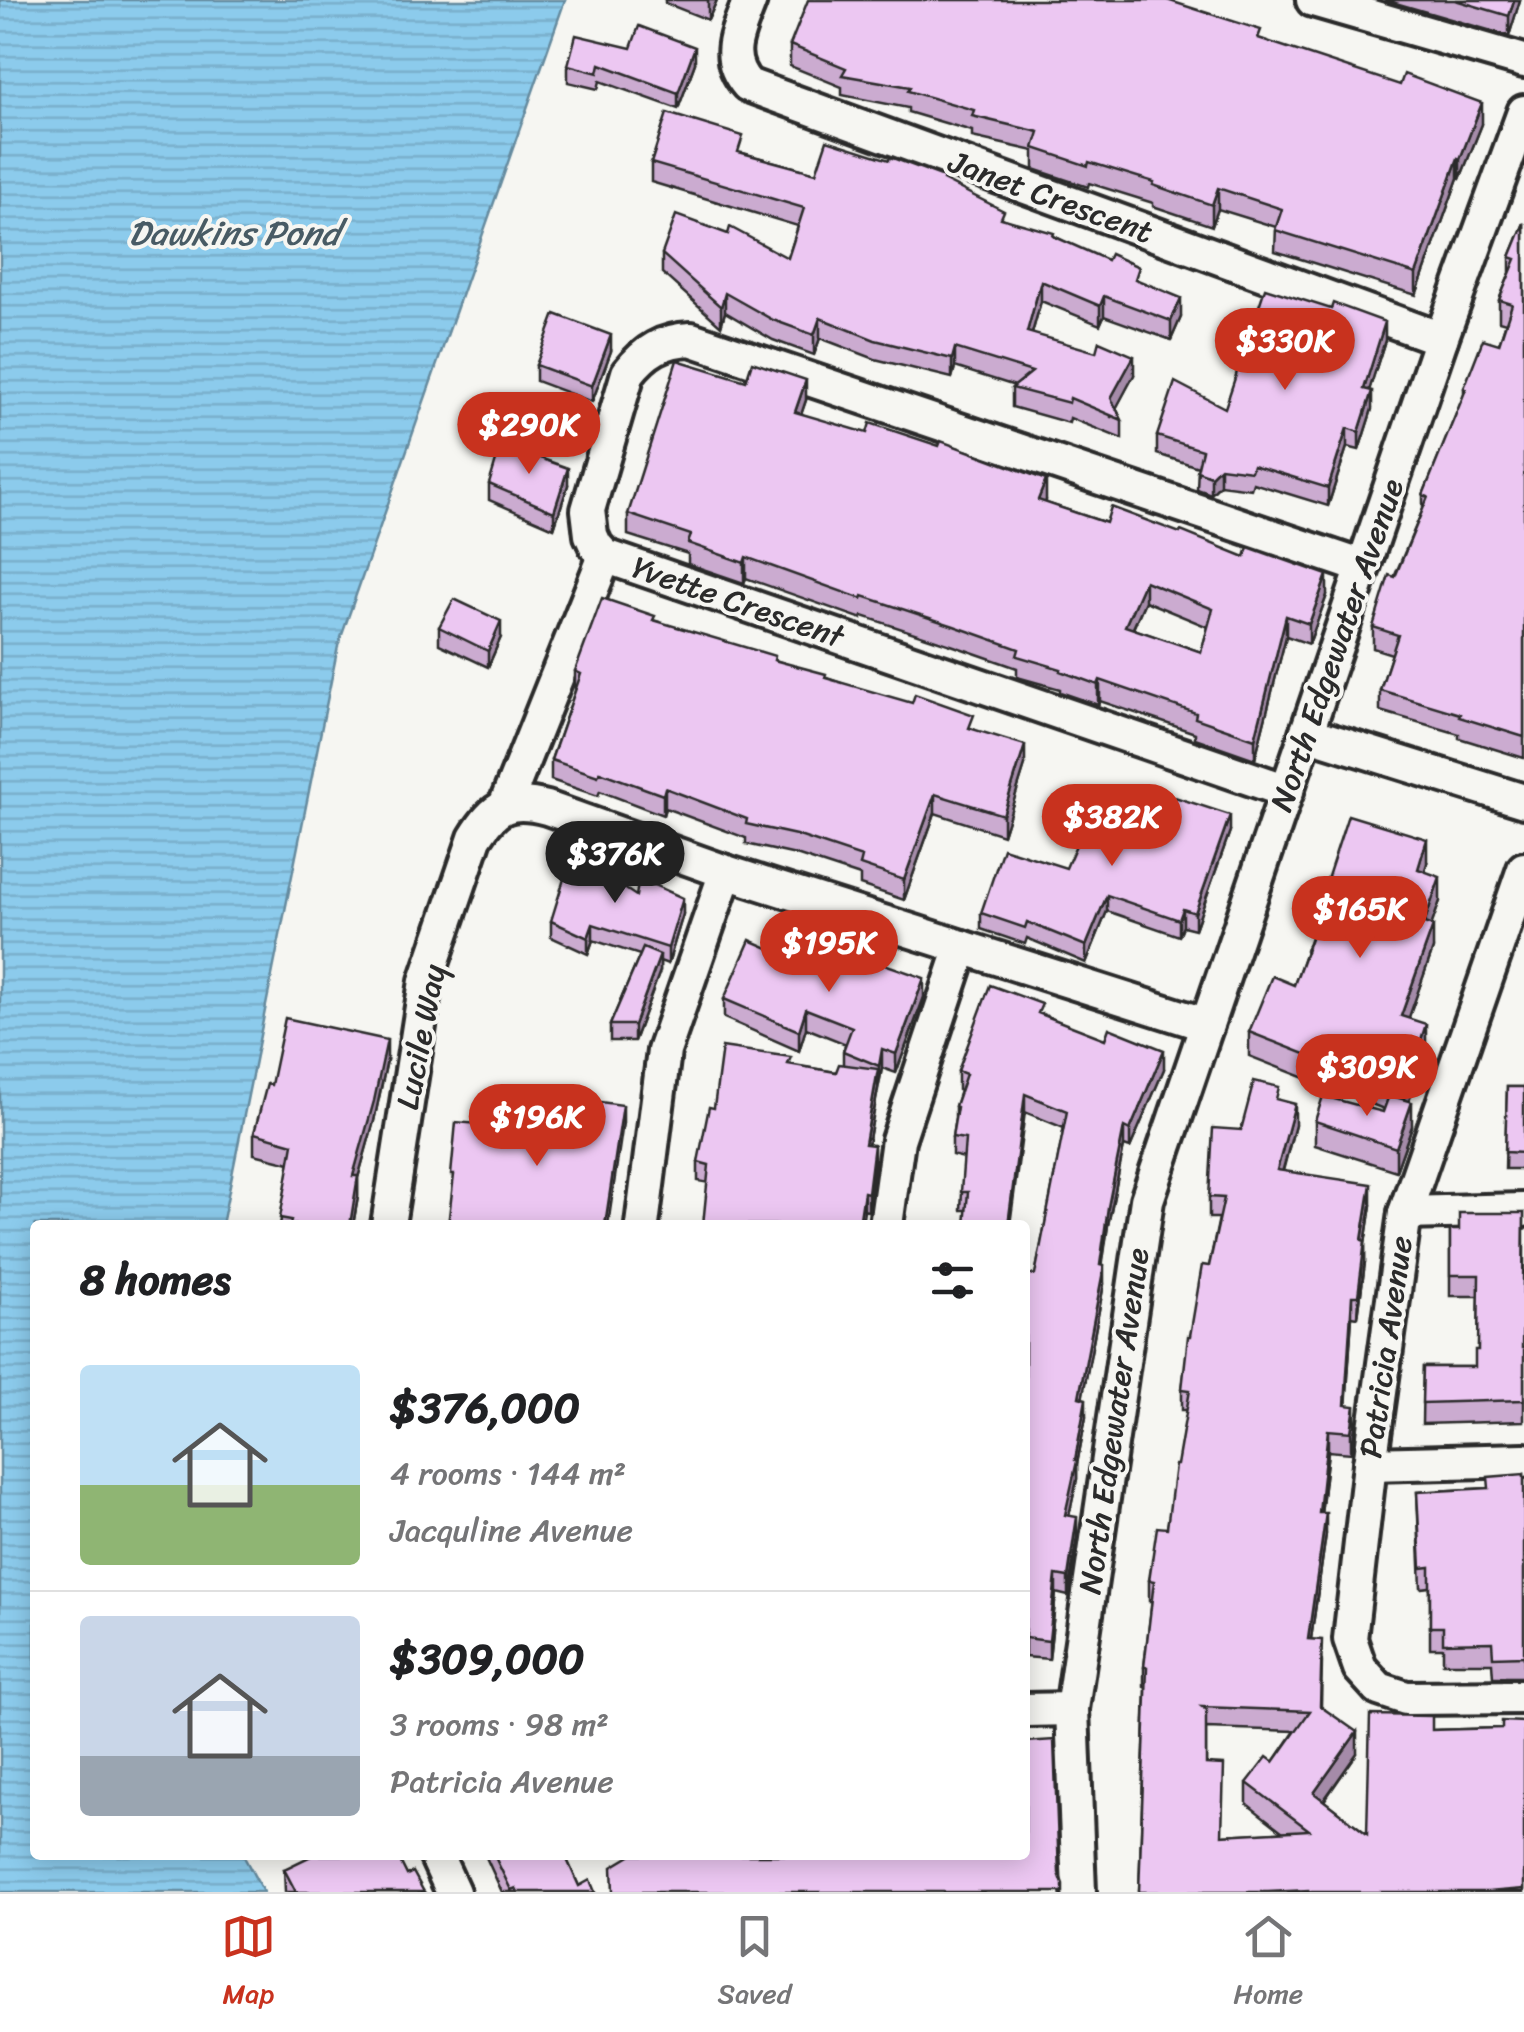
<!DOCTYPE html>
<meta charset="utf-8">
<style>
body{margin:0;font-family:Sriracha,sans-serif;background:#f2f2f2;color:#202124;height:100vh;display:flex;flex-direction:column;font-size:38px;white-space:nowrap}
*{box-sizing:border-box;margin:0}
p{font-size:32px;color:#757577}
.icon{flex:none;width:55px;height:55px;fill:none;stroke:currentColor;stroke-width:2;stroke-linecap:round;stroke-linejoin:round}
.map{position:relative;flex:1;overflow:hidden}
.drawer{position:absolute;left:30px;top:1220px;width:1000px;height:640px;display:flex;flex-direction:column;background:#fff;border-radius:10px;box-shadow:0 5px 25px #0003}
.drawer>*{flex:none}
.price{position:absolute;translate:-50% -85px;padding:0 22px;border-radius:35px;background:#c8321e;color:#fff;font-size:32px;line-height:65px;filter:drop-shadow(0 2px 5px #0008)}
.price::after{content:'';position:absolute;left:50%;top:60px;width:30px;height:22px;margin-left:-15px;background:inherit;clip-path:polygon(0 0,100% 0,50% 100%)}
.price.current{background:#222;color:#fff}
ul{padding:0;list-style:none}
li{display:flex;align-items:center;gap:30px;height:250px;padding:0 50px}
li+li{border-top:2px solid #e0e0e0}
li span{display:grid;place-items:center;flex:none;width:280px;height:200px;border-radius:10px;color:#555}
li>.icon{margin-inline-start:auto}
span .icon{width:120px;height:120px;fill:#fffc;stroke-width:1}
li b{font-size:42px}
h2{display:flex;justify-content:space-between;align-items:center;height:120px;padding:0 50px;font-size:42px}
.tabs{display:flex;justify-content:space-around;align-items:center;height:140px;border-top:2px solid #e0e0e0;background:#fff;font-size:28px;color:#757577}
.tabs a{display:grid;justify-items:center;gap:5px}
.tabs .current{color:#c8321e}
.map>svg:first-child{display:block}
</style>
<div class="map">
<svg width="1524" height="1892" viewBox="0 0 1524 1892">
<defs>
<pattern id="water-rules" width="6" height="5" patternUnits="userSpaceOnUse" patternTransform="scale(2.5)"><rect width="6" height="5" fill="#8ccbec"/><path d="M0 2.5h6" fill="none" stroke="#79aecb"/></pattern>
</defs>
<rect width="100%" height="100%" fill="#f6f6f2"/>
<filter id="ink" filterUnits="userSpaceOnUse"><feTurbulence type="fractalNoise" baseFrequency=".01" numOctaves="2"/><feDisplacementMap in="SourceGraphic" scale="20" xChannelSelector="R" yChannelSelector="G"/><feConvolveMatrix kernelMatrix="1 2 1 2 8 2 1 2 1" color-interpolation-filters="sRGB"/></filter>
<g filter="url(#ink)">
<!-- water -->
<polygon fill="url(#water-rules)" stroke="#658b9f" stroke-width="2.5" points="0,0 565,0 338,646 222,1225 35,1225 35,1855 243,1855 263,1892 0,1892"/>
<g fill="none" stroke-linecap="round" stroke-linejoin="round">
<!-- minor casing -->
<g stroke="#2b2b2b" stroke-width="40">
<g id="minor">
<path d="M750 0C739 31 722 56 748 85L1441 339"/>
<polyline points="1313,0 1524,61"/>
<polyline points="1306,733 1524,801"/>
<path d="M1287 791 605 556 596 546 591 535 588 510 628 373C645 351 663 340 691 339L1363 567"/>
<polyline points="505,806 605,556"/>
<polyline points="1524,869 1405,1213 1370,1464 1350,1639 1360,1668 1379,1689 1406,1698 1524,1697"/>
<polyline points="1405,1213 1524,1210"/>
<path d="M388 1225 426 981 475 838C495 806 509 798 547 808L726 872 1207 1025"/>
<polyline points="642,1225 664,1051 726,872"/>
<polyline points="886,1225 898,1140 962,947"/>
<polyline points="1370,1464 1524,1460"/>
<polyline points="1025,1710 1072,1709"/>
<polyline points="436,1855 453,1892"/>
<polyline points="1079,1892 1072,1709 1147,1200 1441,339 1524,112"/>
</g>
</g>
<!-- minor -->
<use href="#minor" stroke="#f6f6f2" stroke-width="32"/>
</g>
<!-- wall -->
<g fill="#cbabd0" stroke="#2b2b2b" stroke-width="2.5" fill-rule="evenodd">
<polygon points="665,0 717,0 708,20 665,3"/>
<polygon points="1385,0 1520,0 1509,36"/>
<polygon points="1261,39 1482,124 1460,179 1458,178 1416,295 1275,251 1276,227 1218,209 1212,226 1153,206 1153,203 1089,183 1088,187 1034,169 1034,151 972,137 972,131 908,112 908,108 842,95 842,87 790,66 790,45"/>
<polygon points="695,63 678,109 600,81 598,89 568,82 568,65"/>
<polygon points="743,153 816,173 944,181 1004,219 1054,236 1139,281 1181,317 1171,340 1104,316 1100,325 1041,301 1032,334 1134,375 1116,408 1122,420 1122,439 1070,418 1069,423 1012,407 1012,388 1015,386 955,367 952,378 875,359 820,338 814,355 773,340 725,312 721,326 662,273 662,254 788,258 798,226 651,182 651,163"/>
<polygon points="1524,223 1524,758 1459,738 1459,734 1380,711 1380,690 1392,654 1373,648 1373,627 1423,509 1423,495 1464,395 1464,388 1499,344 1506,323 1499,321 1499,300 1510,273 1510,257"/>
<polygon points="1385,340 1369,390 1372,409 1359,450 1347,447 1328,506 1253,483 1251,489 1220,485 1211,494 1197,489 1198,467 1157,454 1157,436"/>
<polygon points="611,351 592,402 536,381 536,365"/>
<path d="M806 400 801 414 1046 500V503L1327 595 1309 644 1286 636 1255 759 1195 738V733L1100 701 1098 705 1060 692V689L1017 677V668L954 646 863 616 862 619 746 578 744 583 688 564V554L628 535V514ZM1145 601 1208 627 1201 652 1133 629Z"/>
<polygon points="489,484 568,485 554,528 489,500"/>
<polygon points="655,621 775,660 974,729 1025,765 1003,835 935,813 904,900 860,885 860,876 796,855 746,844 746,838 665,808 663,815 600,791 598,796 551,780 551,760 575,691 575,671"/>
<polygon points="439,627 501,637 488,667 439,644"/>
<polygon points="1167,821 1230,831 1195,929 1183,926 1179,936 1107,911 1086,963 1027,938 1025,944 981,929 981,913 1066,868"/>
<polygon points="1427,863 1424,872 1440,901 1431,925 1433,949 1408,1019 1426,1048 1409,1101 1412,1126 1396,1171 1315,1145 1315,1121 1383,1112 1384,1109 1249,1056 1249,1032 1294,985 1320,911 1320,901"/>
<polygon points="636,896 683,914 668,964 660,961 660,971 634,1041 610,1041 610,1025 640,955 593,940 588,954 551,937 551,921"/>
<polygon points="808,965 924,997 896,1073 882,1068 868,1144 874,1164 868,1211 698,1181 698,1162 714,1108 791,1065 836,1072 843,1064 843,1051 846,1044 806,1028 799,1051 724,1018 724,999"/>
<polygon points="1042,1014 1164,1069 1130,1148 1124,1146 1108,1225 1102,1265 1104,1284 1082,1398 1086,1417 1077,1464 1077,1479 1069,1516 1077,1536 1068,1596 1056,1593 1049,1659 1025,1657 1025,1274 1035,1275 1064,1128 1025,1112 966,1210 961,1210 964,1158 952,1155 952,1137 955,1117 955,1106 960,1091 958,1090 958,1071"/>
<polygon points="387,1060 374,1121 358,1178 358,1197 353,1225 280,1225 290,1163 254,1154 254,1133 271,1085"/>
<polygon points="1507,1087 1524,1087 1524,1169 1505,1169"/>
<path d="M1279 1100 1295 1125 1283 1171 1371 1205 1365 1244V1262L1358 1317 1352 1316 1346 1405 1355 1427 1351 1453 1328 1451 1321 1513 1326 1534 1311 1639 1322 1661 1321 1706 1357 1753 1324 1801 1367 1834 1432 1730 1502 1728 1524 1722V1892H1139L1146 1688 1144 1687V1667L1152 1601H1149V1580L1167 1528 1187 1410H1182V1389L1190 1336 1209 1266 1219 1218H1209V1197L1241 1130ZM1206 1728 1295 1731 1274 1762 1247 1783V1804L1283 1832 1222 1835 1206 1764Z"/>
<polygon points="1524,1213 1524,1309 1523,1309 1522,1348 1524,1348 1524,1421 1422,1424 1423,1367 1475,1367 1478,1350 1479,1296 1450,1296 1450,1230 1459,1230"/>
<polygon points="1524,1474 1524,1677 1493,1677 1492,1663 1443,1663 1443,1648 1430,1648 1430,1587 1421,1588 1417,1492 1488,1488"/>
<polygon points="485,1855 565,1855 579,1886 595,1892 502,1892"/>
<polygon points="284,1869 407,1875 424,1892 285,1892"/>
</g>
<!-- shaded-wall -->
<g fill="#a58ba9" stroke="#2b2b2b" stroke-width="2.5">
<polygon points="708,0 717,0 708,20"/>
<polygon points="1514,0 1520,0 1509,36 1509,16"/>
<polygon points="695,47 695,63 678,109 678,93"/>
<polygon points="1482,103 1482,124 1460,179 1460,159"/>
<polygon points="1458,158 1458,178 1416,295 1416,274"/>
<polygon points="1218,188 1218,209 1212,226 1212,205"/>
<polygon points="1041,281 1041,301 1027,351 1027,332"/>
<polygon points="725,293 725,312 721,326 721,307"/>
<polygon points="1104,296 1104,316 1100,325 1100,306"/>
<polygon points="1181,298 1181,317 1171,340 1171,321"/>
<polygon points="820,318 820,338 814,355 814,335"/>
<polygon points="1385,322 1385,340 1364,407 1364,389"/>
<polygon points="611,335 611,351 592,402 592,386"/>
<polygon points="955,348 955,367 952,378 952,359"/>
<polygon points="1134,356 1134,375 1111,418 1111,398"/>
<polygon points="806,380 806,400 795,433 795,412"/>
<polygon points="1372,391 1372,409 1359,450 1359,432"/>
<polygon points="1347,428 1347,447 1328,506 1328,488"/>
<polygon points="1220,467 1220,485 1211,494 1211,476"/>
<polygon points="568,468 568,485 554,528 554,512"/>
<polygon points="1046,480 1046,500 1038,521 1038,500"/>
<polygon points="746,557 746,578 744,583 744,563"/>
<polygon points="1327,575 1327,595 1309,644 1309,624"/>
<polygon points="1145,581 1145,601 1125,646 1125,626"/>
<polygon points="1286,616 1286,636 1255,759 1255,739"/>
<polygon points="501,621 501,637 488,667 488,651"/>
<polygon points="1100,680 1100,701 1098,705 1098,685"/>
<polygon points="1025,745 1025,765 1003,835 1003,815"/>
<polygon points="665,788 665,808 663,815 663,795"/>
<polygon points="935,794 935,813 904,900 904,880"/>
<polygon points="1230,815 1230,831 1195,929 1195,913"/>
<polygon points="1427,839 1427,863 1418,893 1418,869"/>
<polygon points="1440,877 1440,901 1424,946 1424,923"/>
<polygon points="1107,895 1107,911 1086,963 1086,946"/>
<polygon points="683,898 683,914 668,964 668,948"/>
<polygon points="1183,909 1183,926 1179,936 1179,920"/>
<polygon points="593,924 593,940 588,954 588,938"/>
<polygon points="1433,926 1433,949 1401,1040 1401,1016"/>
<polygon points="660,955 660,971 634,1041 634,1025"/>
<polygon points="924,978 924,997 896,1073 896,1054"/>
<polygon points="806,1009 806,1028 799,1051 799,1031"/>
<polygon points="1426,1024 1426,1048 1404,1117 1404,1093"/>
<polygon points="387,1040 387,1060 374,1121 358,1178 358,1197 353,1225 350,1225 353,1176"/>
<polygon points="882,1049 882,1068 879,1085 879,1066"/>
<polygon points="1164,1050 1164,1069 1130,1148 1130,1130"/>
<polygon points="878,1069 878,1088 865,1162 865,1144"/>
<polygon points="1025,1094 1025,1112 1010,1225 1008,1225"/>
<polygon points="1412,1102 1412,1126 1396,1171 1396,1148"/>
<polygon points="1295,1104 1295,1125 1277,1191 1277,1170"/>
<polygon points="623,1105 623,1123 608,1225 605,1225"/>
<polygon points="1124,1127 1124,1146 1108,1225 1100,1284 1100,1265 1108,1207"/>
<polygon points="874,1145 874,1164 868,1211 868,1193"/>
<polygon points="1371,1184 1371,1205 1365,1244 1365,1262 1358,1317 1362,1240"/>
<polygon points="864,1192 864,1211 862,1225 859,1225"/>
<polygon points="1104,1266 1104,1284 1079,1416 1079,1397"/>
<polygon points="1352,1296 1352,1316 1345,1426 1345,1405"/>
<polygon points="1086,1399 1086,1417 1077,1464 1077,1479 1065,1534 1065,1515"/>
<polygon points="1355,1406 1355,1427 1351,1453 1351,1432"/>
<polygon points="1328,1430 1328,1451 1319,1533 1319,1513"/>
<polygon points="1326,1513 1326,1534 1308,1660 1308,1639"/>
<polygon points="1077,1517 1077,1536 1068,1596 1068,1577"/>
<polygon points="1056,1575 1056,1593 1049,1659 1049,1641"/>
<polygon points="1357,1732 1357,1753 1314,1814 1314,1793"/>
</g>
<!-- building -->
<g fill="#ecc7f2" stroke="#2b2b2b" stroke-width="2.5" fill-rule="evenodd">
<polygon points="808,0 1167,0 1261,30 1258,38 1400,85 1404,74 1482,103 1460,159 1458,158 1416,274 1275,230 1282,209 1218,188 1212,205 1153,185 1154,182 1089,162 1088,166 1034,148 1039,132 972,116 974,110 908,91 910,87 842,75 846,68 790,45"/>
<polygon points="1455,0 1514,0 1509,16"/>
<polygon points="639,26 695,47 678,93 600,64 598,73 568,65 576,35 631,48"/>
<polygon points="667,113 743,136 738,152 816,173 827,140 889,160 890,157 944,177 943,180 1004,211 1001,218 1054,233 1053,236 1107,260 1110,254 1139,267 1135,279 1181,298 1171,321 1104,296 1100,306 1041,281 1027,332 1096,352 1099,341 1134,356 1111,398 1122,420 1070,398 1069,403 1012,388 1032,372 955,348 952,359 875,340 820,318 814,335 773,320 725,293 721,307 662,254 676,215 728,234 730,227 788,258 804,208 651,163"/>
<polygon points="1524,223 1524,737 1459,717 1460,714 1380,690 1398,635 1373,627 1389,575 1395,577 1428,497 1423,495 1466,389 1464,388 1483,339 1499,344 1512,304 1499,300 1516,259 1510,257"/>
<polygon points="1265,288 1331,309 1333,303 1385,322 1364,389 1372,391 1359,432 1347,428 1328,488 1253,465 1251,471 1220,467 1211,476 1197,471 1202,450 1157,436 1175,382 1225,408"/>
<polygon points="555,314 611,335 592,386 536,365"/>
<path d="M677 360 746 381 752 362 806 380 795 412 867 433 870 423 939 446 941 441 1046 480 1038 500 1106 523 1111 507 1180 533 1181 531 1245 557 1248 547 1327 575 1309 624 1286 616 1255 739 1195 718 1196 713 1100 680 1098 685 1060 671 1061 669 1017 656 1019 649 954 626 863 596 862 599 746 557 744 563 688 543 691 535 628 514ZM1145 581 1213 609 1201 652 1125 626Z"/>
<polygon points="501,444 568,468 554,512 489,484"/>
<polygon points="602,598 655,616 653,620 775,656 774,660 826,674 825,678 912,703 915,694 974,715 969,728 1025,745 1003,815 935,794 904,880 860,865 862,857 796,835 746,824 747,819 665,788 663,795 600,772 598,776 551,760 581,674 575,671"/>
<polygon points="454,599 501,621 488,651 439,627"/>
<polygon points="1099,792 1167,821 1175,797 1230,815 1195,913 1183,909 1179,920 1107,895 1086,946 1027,922 1025,928 981,913 1003,848 1066,868"/>
<polygon points="1348,815 1427,839 1418,869 1440,877 1424,923 1433,926 1401,1016 1426,1024 1404,1093 1249,1032 1272,976 1294,985 1324,902 1320,901"/>
<polygon points="572,853 636,896 639,878 683,898 668,948 593,924 588,938 551,921"/>
<polygon points="750,940 808,965 816,943 874,966 876,961 924,978 896,1054 882,1049 879,1066 843,1051 852,1027 806,1009 799,1031 724,999"/>
<polygon points="643,948 660,955 634,1025 610,1025"/>
<polygon points="990,985 1042,1004 1038,1013 1105,1039 1109,1028 1164,1050 1130,1130 1124,1127 1108,1207 1100,1265 1104,1266 1079,1397 1086,1399 1075,1460 1077,1461 1065,1515 1077,1517 1068,1577 1056,1575 1049,1641 1025,1638 1025,1274 1035,1275 1067,1111 1025,1094 1008,1225 965,1225 968,1192 961,1192 965,1139 952,1137 957,1107 955,1106 966,1074 958,1071"/>
<polygon points="285,1018 387,1040 374,1101 353,1176 358,1176 350,1225 290,1225 291,1220 280,1218 293,1144 254,1133 267,1084 271,1085"/>
<polygon points="722,1047 791,1057 788,1064 836,1072 839,1064 878,1069 865,1144 874,1145 868,1193 864,1192 859,1225 703,1225 709,1165 698,1162 709,1107 714,1108"/>
<path d="M1254 1081 1279 1087 1276 1099 1295 1104 1277 1170 1371 1184 1362 1240 1365 1241 1358 1296H1352L1345 1405 1355 1406 1351 1432 1328 1430 1319 1513H1326L1308 1639 1322 1640 1320 1706 1357 1732 1314 1793 1367 1834 1370 1715 1432 1716V1730L1502 1728V1721L1524 1722V1889L1488 1892H1308V1890L1268 1892H1139L1147 1667H1144L1154 1581 1149 1580 1157 1527 1167 1528 1175 1465H1177L1190 1390 1182 1389 1188 1336H1190L1202 1265 1209 1266 1224 1198 1209 1197 1213 1128 1241 1130ZM1202 1707 1310 1711 1274 1762 1267 1757 1247 1783 1309 1830 1222 1835 1224 1765 1206 1764V1710Z"/>
<polygon points="1507,1087 1524,1087 1524,1153 1505,1152"/>
<polygon points="1389,1095 1412,1102 1396,1148 1315,1121 1323,1096 1383,1112"/>
<polygon points="555,1096 623,1105 605,1225 448,1225 454,1175 451,1175 456,1122 550,1130"/>
<polygon points="1459,1213 1524,1213 1522,1348 1524,1348 1524,1400 1422,1403 1423,1367 1475,1367 1475,1350 1478,1350 1479,1275 1450,1275 1450,1230 1459,1230"/>
<polygon points="1524,1474 1524,1656 1493,1657 1492,1642 1443,1643 1443,1627 1430,1627 1430,1567 1421,1568 1417,1492 1489,1488 1488,1477"/>
<polygon points="1054,1740 1059,1873 1063,1884 1063,1892 613,1892 612,1867 632,1855 1025,1855 1025,1742"/>
<polygon points="313,1855 397,1855 407,1875 413,1872 424,1892 296,1892 284,1869"/>
<polygon points="494,1855 565,1855 579,1886 590,1880 595,1892 518,1892 516,1888 511,1890"/>
</g>
</g>
<g text-anchor="middle" dominant-baseline="central" stroke-width="8" stroke-linejoin="round" paint-order="stroke">
<!-- street labels -->
<g font-size="32" fill="#2b2b2b" stroke="#f6f6f2">
<text transform="translate(1051 197) rotate(20)">Janet Crescent</text>
<text transform="translate(738 602) rotate(19)">Yvette Crescent</text>
<text transform="translate(1337 645) rotate(-71)">North Edgewater Avenue</text>
<text transform="translate(421 1037) rotate(-79)">Lucile Way</text>
<text transform="translate(1386 1347) rotate(-82)">Patricia Avenue</text>
<text transform="translate(1114 1421) rotate(-82)">North Edgewater Avenue</text>
</g>
<!-- water labels -->
<g font-size="35" font-style="italic" fill="#485b65" stroke="#f6f6f2">
<text x="234" y="233">Dawkins Pond</text>
</g>
</g>
</svg>
<b class="price" style="left:1285px;top:393px">$330K</b>
<b class="price" style="left:529px;top:477px">$290K</b>
<b class="price" style="left:1112px;top:869px">$382K</b>
<b class="price current" style="left:615px;top:906px">$376K</b>
<b class="price" style="left:1360px;top:961px">$165K</b>
<b class="price" style="left:829px;top:995px">$195K</b>
<b class="price" style="left:1367px;top:1119px">$309K</b>
<b class="price" style="left:537px;top:1169px">$196K</b>
<section class="drawer">
<h2>8 homes<svg class="icon" aria-label="filters" viewBox="0 0 24 24"><path d="M4 7h16M4 17h16"/><circle cx="9" cy="7" r="2"/><circle cx="15" cy="17" r="2"/></svg></h2>
<ul>
<li><span style="background:linear-gradient(#bfe0f5 60%,#8fb573 0)"><svg class="icon" aria-label="home" viewBox="0 0 24 24"><path d="M3 11l9-7 9 7M6 9v11h12V9"/></svg></span><div><b>$376,000</b><p>4 rooms · 144 m²</p><p>Jacquline Avenue</p></div></li>
<li><span style="background:linear-gradient(#c9d6e8 70%,#9aa5b1 0)"><svg class="icon" aria-label="home" viewBox="0 0 24 24"><path d="M3 11l9-7 9 7M6 9v11h12V9"/></svg></span><div><b>$309,000</b><p>3 rooms · 98 m²</p><p>Patricia Avenue</p></div></li>
</ul>
</section>
</div>
<nav class="tabs">
<a class="current"><svg class="icon" aria-label="map" viewBox="0 0 24 24"><path d="M3 6l6-2 6 2 6-2v14l-6 2-6-2-6 2zM9 4v14M15 6v14"/></svg>Map</a>
<a><svg class="icon" aria-label="saved" viewBox="0 0 24 24"><path d="M7 4h10v16l-5-4-5 4z"/></svg>Saved</a>
<a><svg class="icon" aria-label="home" viewBox="0 0 24 24"><path d="M3 11l9-7 9 7M6 9v11h12V9"/></svg>Home</a>
</nav>
